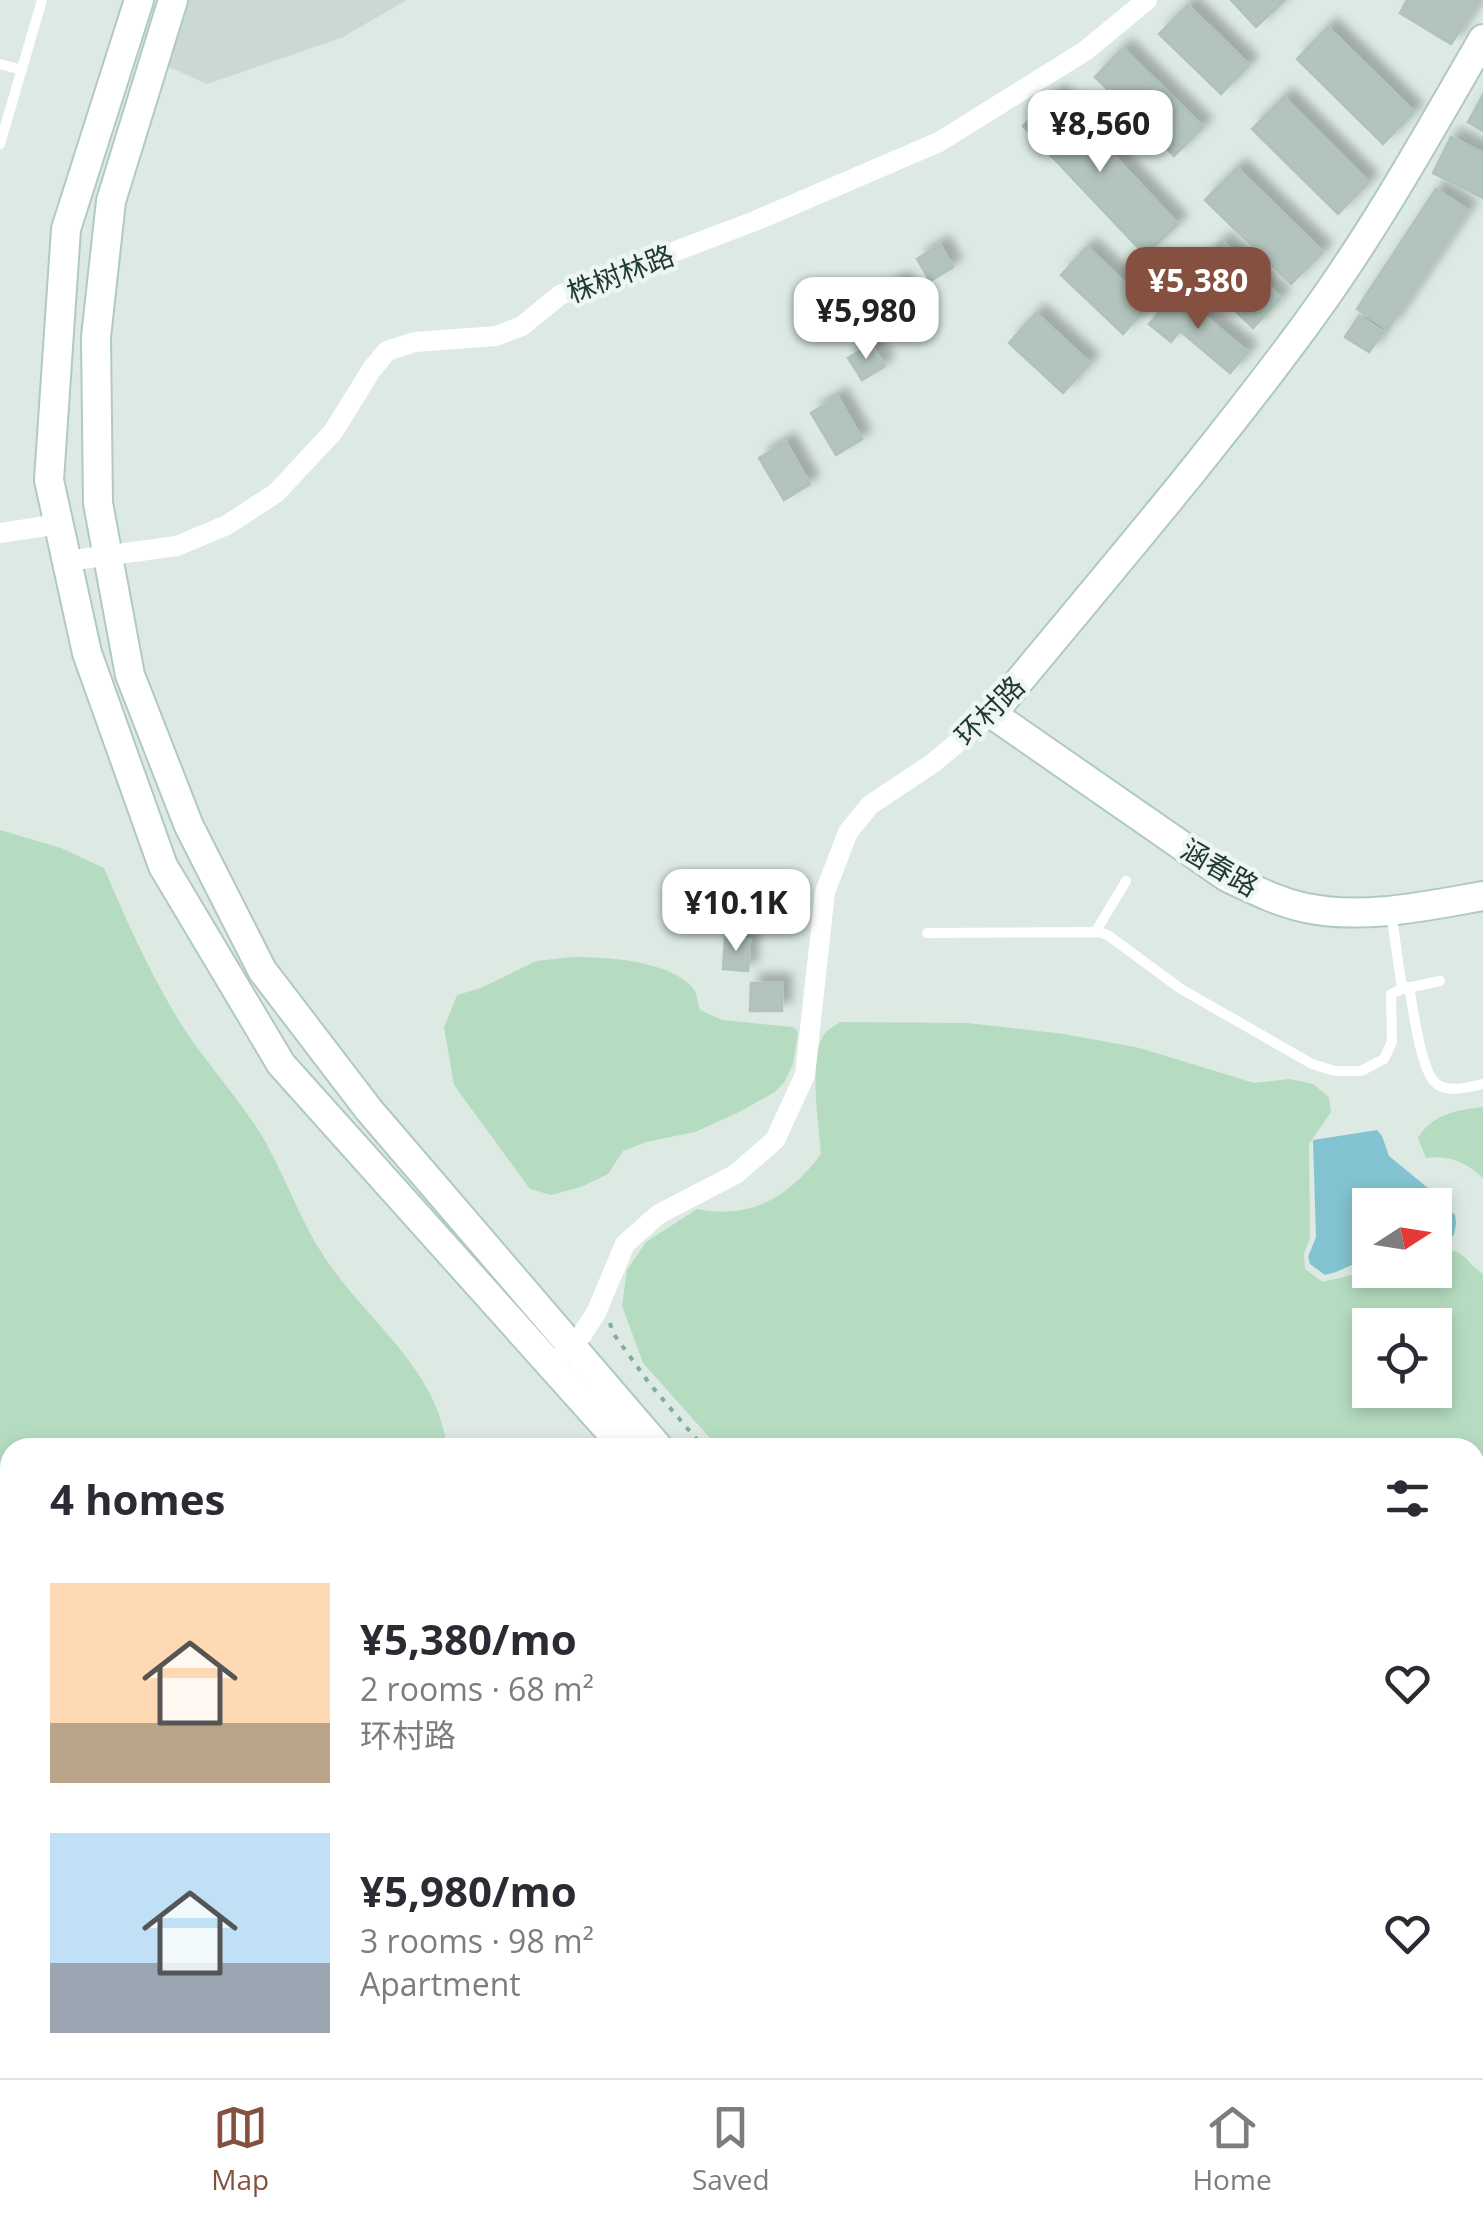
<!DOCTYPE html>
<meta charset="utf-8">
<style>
body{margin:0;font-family:"Open Sans","Noto Sans SC",sans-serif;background:#f7f7f7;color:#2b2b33;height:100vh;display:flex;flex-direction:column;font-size:38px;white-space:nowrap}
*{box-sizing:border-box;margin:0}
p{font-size:32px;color:#7c7c81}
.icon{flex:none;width:55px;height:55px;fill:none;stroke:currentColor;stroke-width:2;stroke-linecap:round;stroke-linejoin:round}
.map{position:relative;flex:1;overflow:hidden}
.drawer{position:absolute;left:0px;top:1438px;width:1485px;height:642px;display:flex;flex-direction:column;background:#fff;border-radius:30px 30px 0 0;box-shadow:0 5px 15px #0003}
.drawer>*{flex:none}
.needle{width:65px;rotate:78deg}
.buttons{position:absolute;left:1352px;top:1188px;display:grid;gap:20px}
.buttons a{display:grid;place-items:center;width:100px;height:100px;border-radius:0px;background:#fff;box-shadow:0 5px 15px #0003;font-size:50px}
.price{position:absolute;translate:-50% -85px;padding:0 22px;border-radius:20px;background:#fff;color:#222;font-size:32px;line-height:65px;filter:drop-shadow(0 2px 5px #0008)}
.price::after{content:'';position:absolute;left:50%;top:60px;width:30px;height:22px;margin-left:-15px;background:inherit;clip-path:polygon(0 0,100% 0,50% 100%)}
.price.selected{background:#865040;color:#fff}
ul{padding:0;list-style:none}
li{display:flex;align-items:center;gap:30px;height:250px;padding:0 50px}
li span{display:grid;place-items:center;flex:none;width:280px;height:200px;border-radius:0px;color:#555}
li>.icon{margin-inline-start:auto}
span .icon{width:120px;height:120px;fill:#fffc;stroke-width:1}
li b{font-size:42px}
h2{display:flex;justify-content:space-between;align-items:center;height:120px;padding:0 50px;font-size:42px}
.menu{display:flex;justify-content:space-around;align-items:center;height:140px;border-top:2px solid #e1e1e2;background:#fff;font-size:28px;color:#7c7c81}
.menu a{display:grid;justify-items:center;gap:5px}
.menu .selected{color:#865040}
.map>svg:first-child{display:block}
</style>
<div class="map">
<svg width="1483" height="2078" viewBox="0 0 1483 2078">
<defs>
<filter id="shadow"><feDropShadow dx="9" dy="-9" stdDeviation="5" flood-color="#0004"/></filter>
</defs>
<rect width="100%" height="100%" fill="#ddeae4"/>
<!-- built -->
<polygon fill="#cbd9d3" points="180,0 407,0 341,38 207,84 160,63"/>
<!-- green -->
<g fill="#b5dcc0" fill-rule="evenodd">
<path d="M0 830 61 848 104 868C126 920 149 971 178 1019 204 1062 241 1099 266 1143 287 1181 301 1222 325 1258 367 1321 437 1368 447 1447L10 1448V1684L0 1679Z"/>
<path d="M573 957C606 957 669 960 693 988 697 993 698 1004 700 1010L722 1020 793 1027 798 1032 793 1064 785 1081 775 1092 737 1113 695 1132 646 1142 623 1151 608 1174 581 1187 551 1195 530 1189 454 1085 444 1028 457 995 481 988 536 961Z"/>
<path d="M840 1022 968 1023 1064 1034 1140 1048 1254 1083 1289 1079 1313 1084 1329 1097 1331 1112 1309 1144 1310 1238 1304 1254 1305 1269 1323 1282 1371 1270H1435V1250C1466 1248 1462 1259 1483 1274V1665L1475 1662V1448L718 1447 643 1363 622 1306 627 1270 646 1242 697 1209C751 1220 789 1197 821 1154 819 1126 807 1053 826 1032 830 1028 835 1026 840 1022ZM1370 1325H1435V1390H1370Z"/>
<path d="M1483 1107V1178C1466 1162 1449 1155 1426 1158L1418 1138C1432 1114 1457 1110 1483 1107Z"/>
<polygon points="10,1941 10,2070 1020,2070 1027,2078 0,2078 0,1944"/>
</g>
<!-- water -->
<g fill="#83c3d1">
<polygon points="1377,1130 1382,1136 1389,1156 1428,1188 1455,1215 1456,1223 1454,1235 1444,1240 1435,1241 1435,1205 1370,1205 1370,1257 1336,1272 1325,1275 1310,1264 1308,1257 1316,1237 1313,1140"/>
<polygon points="0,1711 10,1715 10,1808 0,1789"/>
</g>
<!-- building -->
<g fill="#b2c4bd" stroke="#b0c3bb" stroke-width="2.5" filter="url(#shadow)">
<polygon points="1231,0 1285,0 1256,27"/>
<polygon points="1407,0 1479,0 1451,44 1400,13"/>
<polygon points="1188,5 1249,65 1221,94 1159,34"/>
<polygon points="1328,27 1414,112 1383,144 1297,59"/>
<polygon points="1123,48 1203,127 1174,156 1095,77"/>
<polygon points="1056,94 1178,224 1145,255 1023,126"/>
<polygon points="1483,95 1483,131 1468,122"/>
<polygon points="1284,97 1369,182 1338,214 1252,129"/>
<polygon points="1451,137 1483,153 1483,198 1433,173"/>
<polygon points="1237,168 1323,252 1291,284 1205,200"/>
<polygon points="1436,189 1468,210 1388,329 1357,309"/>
<polygon points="1222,241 1281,298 1253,328 1193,270"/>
<polygon points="940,245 953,267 930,281 917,259"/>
<polygon points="1087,247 1149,305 1123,334 1061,275"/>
<polygon points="900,281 913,304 890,318 877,295"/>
<polygon points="1176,292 1248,352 1230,373 1180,331 1171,342 1149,324"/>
<polygon points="1036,313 1090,363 1063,393 1009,343"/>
<polygon points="1359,316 1383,332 1369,352 1345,337"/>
<polygon points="871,344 885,366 862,380 848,358"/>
<polygon points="838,397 862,439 836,455 811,413"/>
<polygon points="786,442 810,484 784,500 759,458"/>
<polygon points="725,938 750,940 748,971 723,969"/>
<polygon points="751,983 782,983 782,1011 750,1011"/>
</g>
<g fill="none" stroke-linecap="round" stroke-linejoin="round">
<!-- secondary casing -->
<g stroke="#b0c9c1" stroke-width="32">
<g id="secondary">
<polyline points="139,0 66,229 49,480 87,653 163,866 281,1064 625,1448"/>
<polyline points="173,0 111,201 96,337 98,503 130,675 189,826 262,970 369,1110 659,1448"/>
<path d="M1483 39C1427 136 1373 233 1307 323 1208 458 1098 585 992 714L1227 877C1252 889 1278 902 1306 908 1364 920 1426 906 1483 896"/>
<polyline points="1135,2070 1140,2078"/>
<polyline points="1172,2070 1177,2078"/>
</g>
</g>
<!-- path -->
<g stroke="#7daea0" stroke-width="4" stroke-dasharray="5 8" stroke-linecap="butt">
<polyline points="610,1323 613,1333 649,1383 704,1448"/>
<polyline points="0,1909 10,1909"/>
</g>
<!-- lane -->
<g stroke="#fff" stroke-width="10">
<polyline points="0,64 22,70"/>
<polyline points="0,144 42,0"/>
<polyline points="1391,911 1402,989"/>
<polyline points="1096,931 1126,881"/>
<polyline points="927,933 1100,932 1109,936 1181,989 1312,1064 1335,1071 1361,1071 1384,1059 1392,1042 1391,994 1402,989 1440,981"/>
<path d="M1409 987C1413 1007 1421 1074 1437 1084 1449 1093 1469 1087 1483 1084"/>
</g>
<!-- street -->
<g stroke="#fff" stroke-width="20">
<polyline points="0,533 59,524"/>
<polyline points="67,561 177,546 227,525 276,493 333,432 372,369 387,351 415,342 496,336 522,326 560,295 755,221 939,142 1085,51 1147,0"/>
<polyline points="564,1353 581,1336 596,1313 625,1244 659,1214 736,1174 775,1140 805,1075 825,892 848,832 870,805 933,763 992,714"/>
</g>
<!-- secondary -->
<use href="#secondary" stroke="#fff" stroke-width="28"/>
</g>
<g text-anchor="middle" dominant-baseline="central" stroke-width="9" stroke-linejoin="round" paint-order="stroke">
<!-- street labels -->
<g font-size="28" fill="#1f3933" stroke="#edf6f2">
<text transform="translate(620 273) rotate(-21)">株树林路</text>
<text transform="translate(989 710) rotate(-45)">环村路</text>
<text transform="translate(1220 867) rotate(30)">涵春路</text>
</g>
</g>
</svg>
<div class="buttons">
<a><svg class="needle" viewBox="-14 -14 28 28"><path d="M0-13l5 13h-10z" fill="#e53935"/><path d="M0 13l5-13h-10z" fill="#7c7c81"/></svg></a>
<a><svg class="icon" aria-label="locate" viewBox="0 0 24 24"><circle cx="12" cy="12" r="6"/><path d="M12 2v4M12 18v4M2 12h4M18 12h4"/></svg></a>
</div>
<b class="price" style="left:1100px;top:175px">¥8,560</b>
<b class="price selected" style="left:1198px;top:332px">¥5,380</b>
<b class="price" style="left:866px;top:362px">¥5,980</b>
<b class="price" style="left:736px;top:954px">¥10.1K</b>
<section class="drawer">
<h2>4 homes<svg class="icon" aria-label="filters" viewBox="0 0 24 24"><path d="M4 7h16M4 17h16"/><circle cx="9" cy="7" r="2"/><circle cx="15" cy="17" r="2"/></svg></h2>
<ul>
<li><span style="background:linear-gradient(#ffd9b3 70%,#b9a48a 0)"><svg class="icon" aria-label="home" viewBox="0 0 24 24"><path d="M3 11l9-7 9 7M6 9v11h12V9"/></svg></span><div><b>¥5,380/mo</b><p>2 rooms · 68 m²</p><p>环村路</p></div><svg class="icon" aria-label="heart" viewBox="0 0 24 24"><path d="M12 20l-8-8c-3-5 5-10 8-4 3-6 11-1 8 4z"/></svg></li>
<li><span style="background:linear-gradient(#bfe0f5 65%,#9aa5b1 0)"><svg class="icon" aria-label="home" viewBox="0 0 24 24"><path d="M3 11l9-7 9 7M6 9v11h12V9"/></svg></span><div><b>¥5,980/mo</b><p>3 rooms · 98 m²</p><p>Apartment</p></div><svg class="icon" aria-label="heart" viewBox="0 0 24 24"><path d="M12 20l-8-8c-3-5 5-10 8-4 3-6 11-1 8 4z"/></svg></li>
</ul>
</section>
</div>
<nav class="menu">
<a class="selected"><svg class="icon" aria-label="map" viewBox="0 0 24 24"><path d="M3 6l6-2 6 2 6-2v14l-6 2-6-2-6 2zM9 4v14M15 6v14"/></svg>Map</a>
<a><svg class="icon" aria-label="saved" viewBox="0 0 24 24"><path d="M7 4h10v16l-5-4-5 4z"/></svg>Saved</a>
<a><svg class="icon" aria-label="home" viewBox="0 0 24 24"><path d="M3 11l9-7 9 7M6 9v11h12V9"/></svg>Home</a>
</nav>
